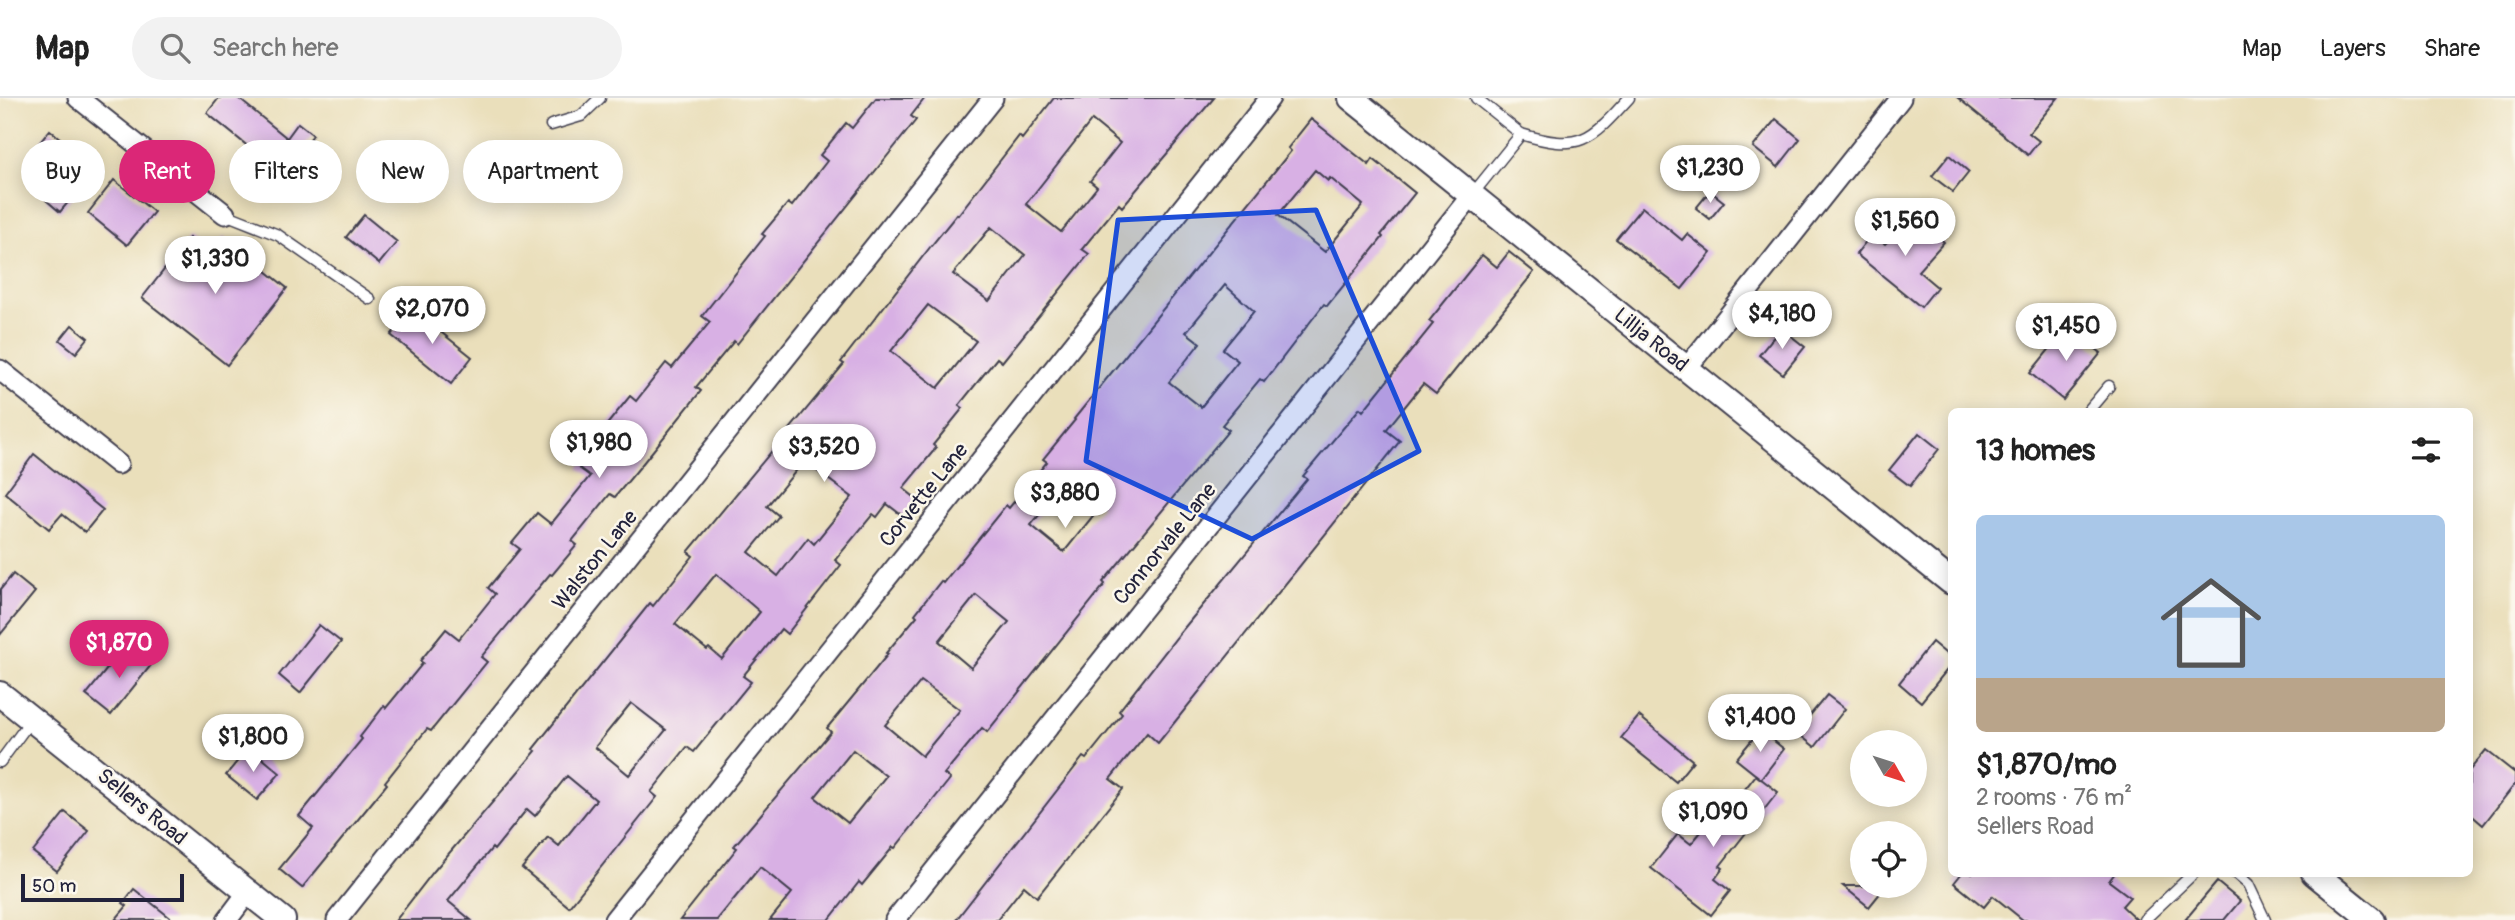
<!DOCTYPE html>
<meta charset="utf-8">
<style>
body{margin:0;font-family:Pangolin,sans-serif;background:#f2f2f2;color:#222;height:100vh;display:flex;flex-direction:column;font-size:26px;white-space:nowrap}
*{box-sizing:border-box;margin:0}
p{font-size:23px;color:#767676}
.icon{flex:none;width:38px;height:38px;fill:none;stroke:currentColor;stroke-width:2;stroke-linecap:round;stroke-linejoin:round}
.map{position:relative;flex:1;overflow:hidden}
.drawer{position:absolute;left:1948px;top:310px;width:525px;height:469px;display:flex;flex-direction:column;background:#fff;border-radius:10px;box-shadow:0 4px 18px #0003}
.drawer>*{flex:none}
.top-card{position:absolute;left:21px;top:42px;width:665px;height:63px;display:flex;gap:14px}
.needle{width:46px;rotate:129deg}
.fabs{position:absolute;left:1850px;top:632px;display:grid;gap:14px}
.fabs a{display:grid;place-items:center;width:77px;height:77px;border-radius:50%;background:#fff;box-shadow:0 4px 18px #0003;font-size:35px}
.scale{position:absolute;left:21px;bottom:18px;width:163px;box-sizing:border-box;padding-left:7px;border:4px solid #22223b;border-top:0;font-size:19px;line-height:24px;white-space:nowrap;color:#22223b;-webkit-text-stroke:5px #fbf7ec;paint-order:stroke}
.price{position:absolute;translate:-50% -60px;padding:0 16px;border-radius:24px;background:#fff;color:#222;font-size:23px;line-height:46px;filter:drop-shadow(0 2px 4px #0008)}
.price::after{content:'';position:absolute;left:50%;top:42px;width:21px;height:16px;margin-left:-10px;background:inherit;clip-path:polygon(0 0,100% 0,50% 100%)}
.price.active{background:#db2777;color:#fff}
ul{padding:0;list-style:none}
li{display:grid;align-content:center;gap:14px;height:371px;padding:0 28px}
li+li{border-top:2px solid #e0e0e0}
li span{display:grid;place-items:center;height:217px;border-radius:10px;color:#555}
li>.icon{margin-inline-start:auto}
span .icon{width:126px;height:126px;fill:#fffc;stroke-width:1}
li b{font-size:30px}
h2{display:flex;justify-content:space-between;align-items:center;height:84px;padding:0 28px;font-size:30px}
.chip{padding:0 24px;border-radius:32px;background:#fff;box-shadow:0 4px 18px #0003;font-size:24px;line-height:63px}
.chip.active{background:#db2777;color:#fff}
header{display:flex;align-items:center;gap:42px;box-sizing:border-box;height:98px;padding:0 35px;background:#fff;border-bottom:2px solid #e0e0e0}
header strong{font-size:33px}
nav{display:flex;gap:38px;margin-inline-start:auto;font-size:24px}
.search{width:490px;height:63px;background:#f2f2f2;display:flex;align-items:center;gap:18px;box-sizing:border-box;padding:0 24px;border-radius:38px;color:#767676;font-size:26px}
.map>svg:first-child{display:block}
</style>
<header>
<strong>Map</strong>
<div class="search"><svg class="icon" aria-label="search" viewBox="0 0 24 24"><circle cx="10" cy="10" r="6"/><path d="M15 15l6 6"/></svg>Search here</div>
<nav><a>Map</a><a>Layers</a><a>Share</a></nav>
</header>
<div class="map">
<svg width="2515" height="822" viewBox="0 0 2515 822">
<rect width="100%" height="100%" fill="#fbf7ec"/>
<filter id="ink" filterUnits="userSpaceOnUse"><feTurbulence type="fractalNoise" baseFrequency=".0143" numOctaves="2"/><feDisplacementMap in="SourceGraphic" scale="14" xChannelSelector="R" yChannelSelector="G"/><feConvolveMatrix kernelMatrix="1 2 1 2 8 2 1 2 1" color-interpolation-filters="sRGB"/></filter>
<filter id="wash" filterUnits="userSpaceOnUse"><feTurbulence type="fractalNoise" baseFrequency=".00686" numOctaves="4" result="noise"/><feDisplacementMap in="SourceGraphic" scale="28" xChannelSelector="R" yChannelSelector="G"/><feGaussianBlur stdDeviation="1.57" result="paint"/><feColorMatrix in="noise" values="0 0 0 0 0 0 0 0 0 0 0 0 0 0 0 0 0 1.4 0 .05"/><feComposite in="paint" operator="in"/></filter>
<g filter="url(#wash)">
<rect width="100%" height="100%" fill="#eadfbb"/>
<g id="blocks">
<!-- building -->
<g fill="#d8b0e4" fill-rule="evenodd">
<polygon points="219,0 238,0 287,40 298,25 313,37 274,86 258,73 266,63 207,15"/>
<polygon points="876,0 925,0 911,18 916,22 737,246 734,243 696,289 701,293 639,370 615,399 610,396 572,443 577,447 552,477 550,476 481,559 487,564 431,633 427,631 385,684 387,686 302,790 279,771 313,730 299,718 362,641 360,639 384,608 386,610 423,565 420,563 446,531 459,541 495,496 488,490 520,451 512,445 537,415 551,426 590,378 579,370 609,333 605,329 630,298 636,303 666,265 672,270 710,224 702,218 765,138 762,136 788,105 792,108 827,63 820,57 846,25 852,30"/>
<path d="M1054 0H1214L1122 109 1119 106 1082 151 1089 156 1002 264 997 260 959 307 963 310 933 347 936 350 903 390 918 402 904 419 887 406 877 419 873 416 835 462 841 467 787 536 781 531 743 578 751 584 694 654 687 649 651 694 657 699 569 809 522 770 548 739 559 748 596 702 567 678 535 718 527 711 494 752 492 750 448 803 471 822H396L434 773 536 653 533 651 650 505 653 508 693 458 688 454 844 266 841 264 931 148 957 116 958 117 1019 38 1022 41ZM1092 22 1120 45 1090 83 1097 89 1061 134 1026 106ZM991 129 1025 157 989 203 953 176ZM928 207 976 243 938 290 891 253ZM804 363 852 399 814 446 808 440 778 478 749 454 779 418 767 408ZM716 476 760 514 722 561 709 550 707 552 675 526ZM631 605 666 632 629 677 595 649Z"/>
<polygon points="1958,0 2058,0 2029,35 2039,43 2028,57"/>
<path d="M1311 21 1369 67 1373 61 1415 95 1381 137 1383 139 1327 208 1324 206 1264 284 1260 281 1222 327 1229 332 1103 484 1105 486 987 634 982 630 944 676 950 681 895 750 893 749 862 787 859 784 829 822H770L792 795 760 769 717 822H680L737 750 734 748 831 634 827 630 888 556 886 555 917 518 915 516 941 483 943 485 1006 407 1009 410 1047 364 1043 361 1075 322 1074 321 1291 53 1288 50ZM1315 72 1328 83 1330 80 1363 107 1325 154 1278 117ZM1225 187 1254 213 1223 251 1238 263 1201 309 1169 284 1200 245 1186 234ZM1068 381 1101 408 1064 454 1031 427ZM976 497 1009 524 971 570 939 543ZM921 583 960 612 922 658 885 627ZM853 652 886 678 848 725 815 699Z"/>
<polygon points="1776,21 1800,41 1778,69 1753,49"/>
<polygon points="50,32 79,56 61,79 31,55"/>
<polygon points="1949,57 1969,74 1953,94 1932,78"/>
<polygon points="114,82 154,114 127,147 88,115"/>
<polygon points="60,84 75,96 60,114 46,102"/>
<polygon points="1710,93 1724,104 1710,121 1696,110"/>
<polygon points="1642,109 1682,142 1687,136 1711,155 1682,191 1616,141"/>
<polygon points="1914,116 1944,144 1918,173 1937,189 1921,209 1856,156 1872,136 1885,146"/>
<polygon points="364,117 397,144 379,166 346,139"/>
<polygon points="224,139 287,190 227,267 142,200 189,140 210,157"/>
<polygon points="1509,154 1534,174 1436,296 1423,286 1386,332 1400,343 1158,645 1147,635 1110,681 1123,691 1037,799 1024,788 997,822 956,822 1083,659 1086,661 1122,616 1119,613 1180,535 1307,381 1303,378 1360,310 1363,313 1433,226 1429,223 1482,157 1497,169"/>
<polygon points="412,211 472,259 451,286 391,237"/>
<polygon points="72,227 88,240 76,255 60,242"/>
<polygon points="2068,228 2101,255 2063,302 2030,275"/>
<polygon points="1781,230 1805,249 1783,276 1759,257"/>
<polygon points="1919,335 1939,351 1910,388 1889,372"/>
<polygon points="34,356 103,412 85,434 62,416 49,431 5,395"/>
<polygon points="13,476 35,494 0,537 0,492"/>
<polygon points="319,527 341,544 300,595 279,577"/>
<polygon points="1932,544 1951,560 1951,567 1921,604 1899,585"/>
<polygon points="127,546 152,566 111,617 86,597"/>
<polygon points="1827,597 1845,611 1815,649 1796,634"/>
<polygon points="1639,618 1693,663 1676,684 1621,640"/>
<polygon points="1760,632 1784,651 1761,681 1736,661"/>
<polygon points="249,649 280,675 257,702 226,677"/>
<polygon points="2486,652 2515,675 2515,686 2483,727 2469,715 2469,673"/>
<polygon points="1756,677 1778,694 1720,768 1723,770 1715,781 1730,793 1711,817 1651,770 1678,736 1691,746 1710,723 1716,728"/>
<polygon points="65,714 89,733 57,773 33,754"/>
<polygon points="1962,775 2115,775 2109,783 2130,799 2122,808 2137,822 2023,822 1993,798 1984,809 1954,785"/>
<polygon points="2217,784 2240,803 2224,822 2185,822"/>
<polygon points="1843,788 1886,788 1869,809"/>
<polygon points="134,791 173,822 115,822 127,808 123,805"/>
</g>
</g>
</g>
<g filter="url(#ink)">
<use href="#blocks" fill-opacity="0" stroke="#403e4e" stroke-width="2"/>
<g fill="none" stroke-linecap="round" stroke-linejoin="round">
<!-- service casing -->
<g stroke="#403e4e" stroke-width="13">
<g id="service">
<polyline points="551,27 581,18 600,0"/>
<path d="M1521 36C1580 54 1590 43 1629 0"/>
<polyline points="1471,98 1521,36 1476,0"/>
<polyline points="225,116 278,137 370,201"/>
<polyline points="2088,313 2109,288"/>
<polyline points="0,664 31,622"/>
<polyline points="2235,775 2248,786 2265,822"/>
<polyline points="2144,822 2194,775"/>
</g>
</g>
<!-- minor casing -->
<g stroke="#403e4e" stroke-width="23">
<g id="minor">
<polyline points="78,0 225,116"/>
<polyline points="1686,271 1901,0"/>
<polyline points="0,272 118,366"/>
<polyline points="227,822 248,794"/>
<polyline points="337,822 993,0"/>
<polyline points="614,822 1270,0"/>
<polyline points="895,822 1471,98"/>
</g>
</g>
<!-- tertiary casing -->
<g stroke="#403e4e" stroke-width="28">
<g id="tertiary">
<polyline points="1351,0 1951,484"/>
<polyline points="0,596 283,822"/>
<polyline points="2314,775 2372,822"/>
</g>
</g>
<!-- service -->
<use href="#service" stroke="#fff" stroke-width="10"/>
<!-- minor -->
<use href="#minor" stroke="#fff" stroke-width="19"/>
<!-- tertiary -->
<use href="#tertiary" stroke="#fff" stroke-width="24"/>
</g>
</g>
<!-- marked area -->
<path fill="#1d4ed8" fill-opacity="0.2" stroke="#1d4ed8" stroke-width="5" stroke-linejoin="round" d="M1316 112 1419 353 1252 441 1086 363 1118 122Z"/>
<g text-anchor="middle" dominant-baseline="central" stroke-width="5" stroke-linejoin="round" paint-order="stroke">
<!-- street labels -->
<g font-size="21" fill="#22223b" stroke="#fbf7ec">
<text transform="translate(1651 242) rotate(39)">Lillja Road</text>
<text transform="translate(924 397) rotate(-51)">Corvette Lane</text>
<text transform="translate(1165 446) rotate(-51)">Connorvale Lane</text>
<text transform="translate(595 462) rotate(-51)">Walston Lane</text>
<text transform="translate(142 709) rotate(39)">Sellers Road</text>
</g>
</g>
</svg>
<div class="fabs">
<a><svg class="needle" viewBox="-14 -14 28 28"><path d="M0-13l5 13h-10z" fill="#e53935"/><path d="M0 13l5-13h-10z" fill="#767676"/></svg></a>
<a><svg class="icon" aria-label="locate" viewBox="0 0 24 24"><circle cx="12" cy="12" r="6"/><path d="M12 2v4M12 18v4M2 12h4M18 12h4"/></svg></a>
</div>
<div class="scale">50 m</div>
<b class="price" style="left:1710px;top:107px">$1,230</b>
<b class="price" style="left:1905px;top:160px">$1,560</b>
<b class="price" style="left:215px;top:198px">$1,330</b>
<b class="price" style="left:432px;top:248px">$2,070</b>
<b class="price" style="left:1782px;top:253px">$4,180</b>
<b class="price" style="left:2066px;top:265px">$1,450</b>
<b class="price" style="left:599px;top:382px">$1,980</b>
<b class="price" style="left:824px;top:386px">$3,520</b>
<b class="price" style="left:1065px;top:432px">$3,880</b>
<b class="price active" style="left:119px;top:582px">$1,870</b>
<b class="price" style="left:1760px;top:656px">$1,400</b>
<b class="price" style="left:253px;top:676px">$1,800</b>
<b class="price" style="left:1713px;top:751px">$1,090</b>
<div class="top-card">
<a class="chip">Buy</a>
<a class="chip active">Rent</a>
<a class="chip">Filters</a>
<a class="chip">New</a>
<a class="chip">Apartment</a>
</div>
<section class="drawer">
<h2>13 homes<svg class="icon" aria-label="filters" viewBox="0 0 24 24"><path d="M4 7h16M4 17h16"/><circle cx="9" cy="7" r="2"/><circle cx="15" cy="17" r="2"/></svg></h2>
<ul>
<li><span style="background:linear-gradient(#a9c7e8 75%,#b9a48a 0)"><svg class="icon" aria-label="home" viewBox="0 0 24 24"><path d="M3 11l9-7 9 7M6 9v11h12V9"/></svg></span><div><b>$1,870/mo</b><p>2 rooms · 76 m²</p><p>Sellers Road</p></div></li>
</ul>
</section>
</div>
